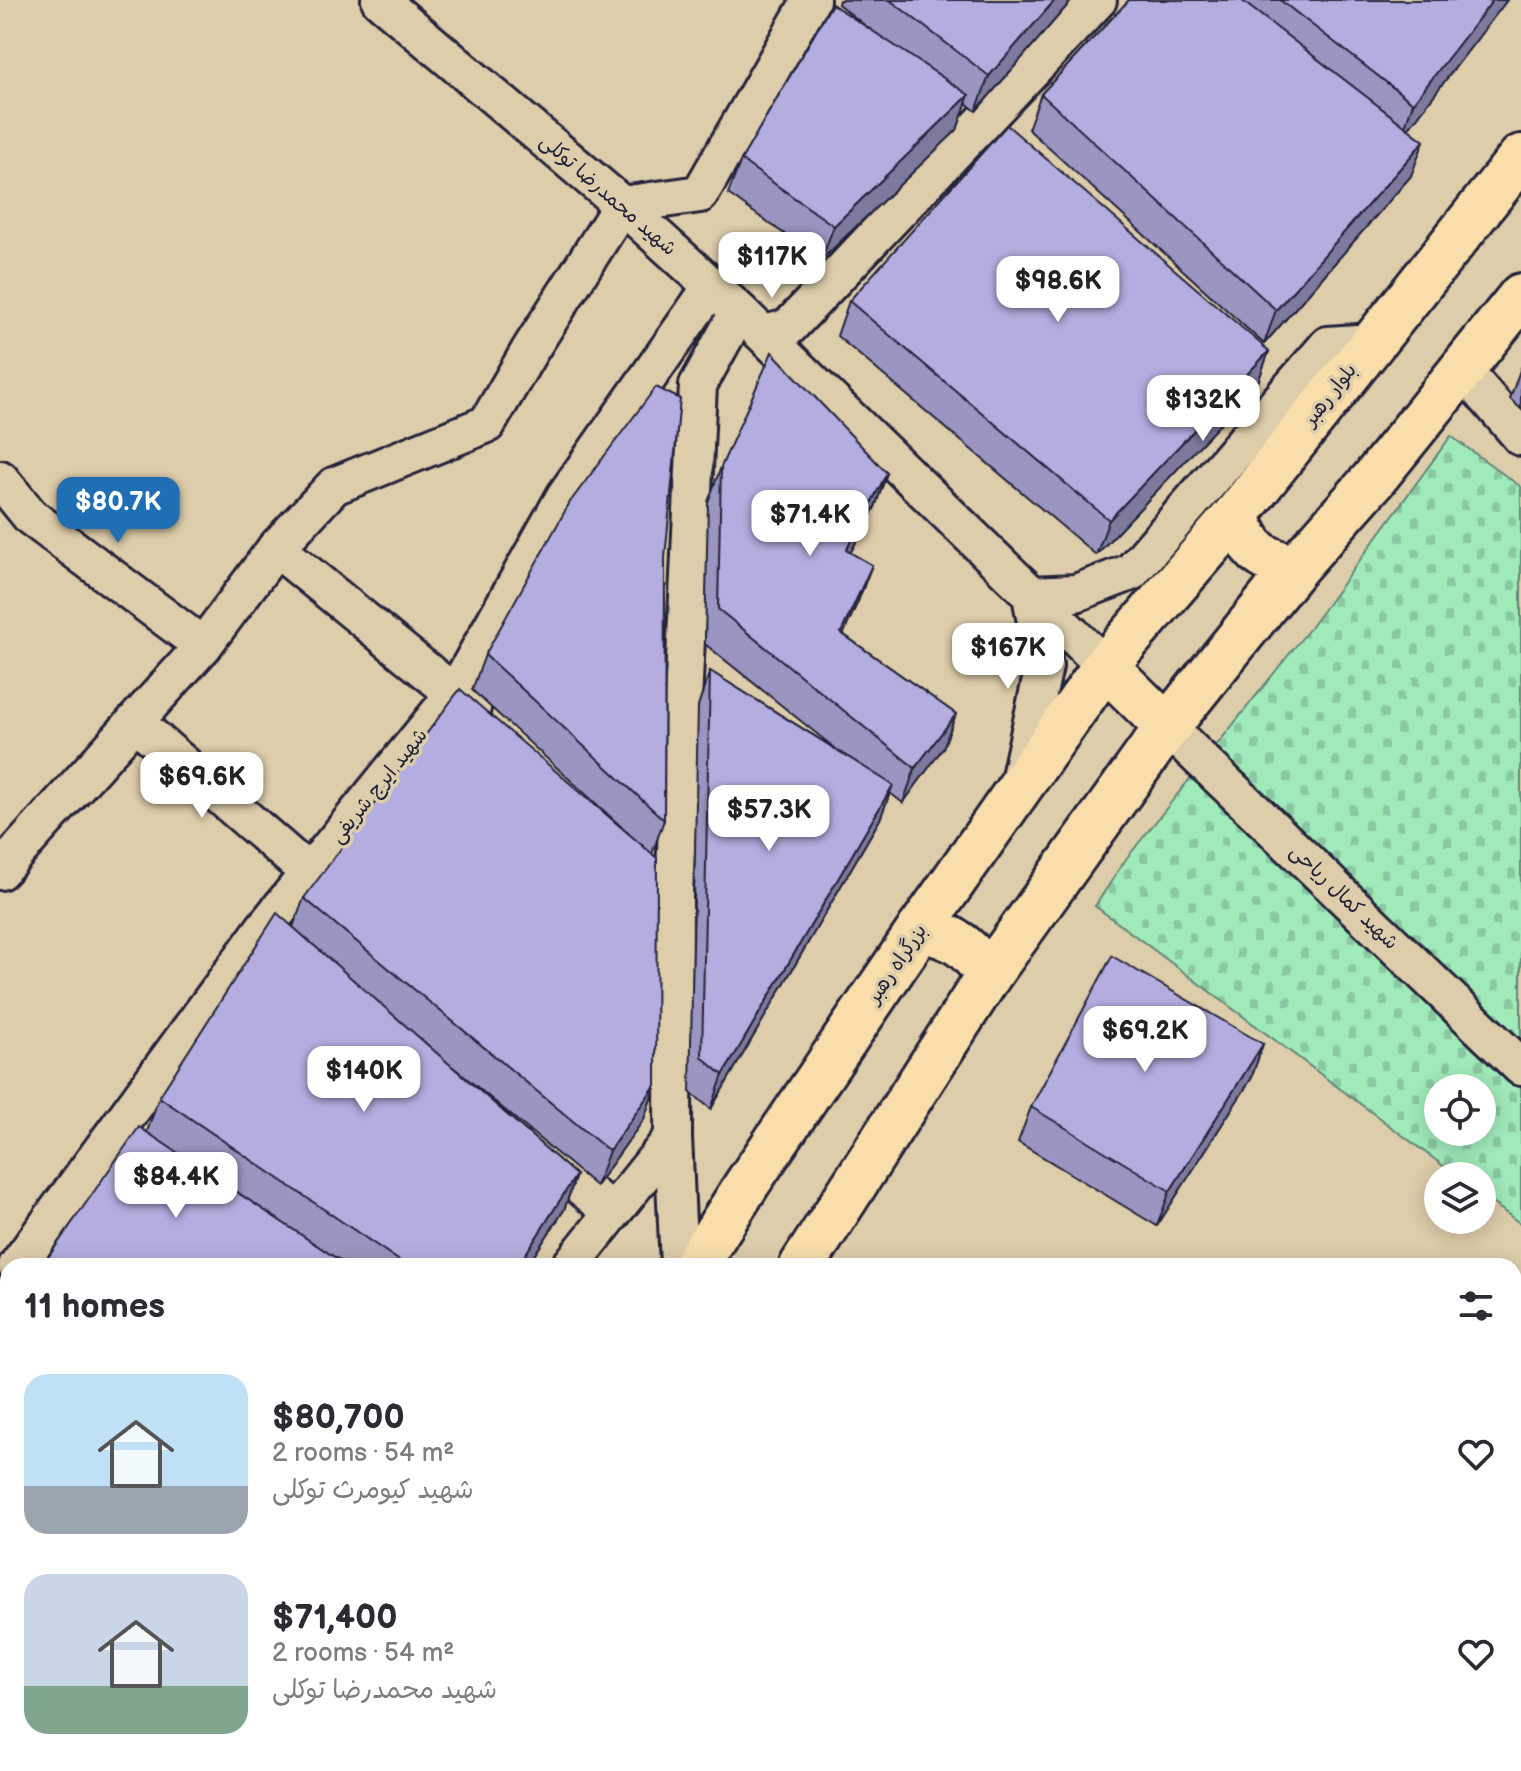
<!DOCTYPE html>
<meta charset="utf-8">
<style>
body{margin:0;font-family:"Balsamiq Sans","Playpen Sans Arabic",sans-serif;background:#f2f2f3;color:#2b2b33;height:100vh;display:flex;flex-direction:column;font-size:30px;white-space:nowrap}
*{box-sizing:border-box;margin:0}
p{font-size:26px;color:#7c7c81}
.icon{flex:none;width:44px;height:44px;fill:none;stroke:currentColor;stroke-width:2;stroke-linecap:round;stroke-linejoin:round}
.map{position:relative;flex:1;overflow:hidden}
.drawer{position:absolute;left:0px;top:1258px;width:1522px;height:514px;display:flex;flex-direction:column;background:#fff;border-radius:24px 24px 0 0;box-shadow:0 4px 20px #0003}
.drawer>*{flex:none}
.fabs{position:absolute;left:1424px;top:1074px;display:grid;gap:16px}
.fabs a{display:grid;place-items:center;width:72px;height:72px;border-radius:50%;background:#fff;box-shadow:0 4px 20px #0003;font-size:40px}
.price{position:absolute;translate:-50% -68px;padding:0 18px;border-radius:16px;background:#fff;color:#222;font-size:26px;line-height:52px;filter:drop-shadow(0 2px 4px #0008)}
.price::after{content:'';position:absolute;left:50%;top:48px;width:24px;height:18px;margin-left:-12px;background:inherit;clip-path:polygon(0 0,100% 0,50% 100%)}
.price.on{background:#1f6fb2;color:#fff}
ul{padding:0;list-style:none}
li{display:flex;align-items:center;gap:24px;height:200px;padding:0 24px}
li span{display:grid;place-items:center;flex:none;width:224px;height:160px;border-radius:24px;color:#555}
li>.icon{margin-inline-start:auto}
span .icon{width:96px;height:96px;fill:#fffc;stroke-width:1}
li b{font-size:34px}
h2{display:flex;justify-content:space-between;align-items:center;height:96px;padding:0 24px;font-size:34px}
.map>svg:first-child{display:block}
</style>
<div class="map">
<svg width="1521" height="1771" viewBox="0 0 1521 1771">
<defs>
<pattern id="cemetery-stones" width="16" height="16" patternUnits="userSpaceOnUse" patternTransform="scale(2)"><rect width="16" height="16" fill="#a0eaba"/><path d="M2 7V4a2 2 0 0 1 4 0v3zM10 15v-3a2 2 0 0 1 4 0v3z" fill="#8ac8a1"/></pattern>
</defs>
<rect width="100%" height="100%" fill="#decdaa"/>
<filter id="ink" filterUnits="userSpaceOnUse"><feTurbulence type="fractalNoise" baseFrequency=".0125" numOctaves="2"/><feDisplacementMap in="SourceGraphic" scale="16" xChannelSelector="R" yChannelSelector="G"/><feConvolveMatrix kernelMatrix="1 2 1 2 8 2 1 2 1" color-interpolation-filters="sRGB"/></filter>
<g filter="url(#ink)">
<!-- cemetery -->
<path fill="url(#cemetery-stones)" stroke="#61867a" stroke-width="2" fill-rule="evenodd" d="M1451 436 1521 487V1224L1482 1195V1176H1457L1095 906 1126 859 1310 628ZM1438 1088H1482V1132H1438Z"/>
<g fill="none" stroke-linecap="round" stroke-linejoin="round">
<!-- minor casing -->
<g stroke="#22223b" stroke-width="42">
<g id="minor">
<polyline points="380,0 622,205 739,311 1105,666"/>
<polyline points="764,334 788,328 1098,0"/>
<polyline points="1463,370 1521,437"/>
<polyline points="0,479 31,517 203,646"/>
<polyline points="276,548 472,708"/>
<polyline points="135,722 309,873"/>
<polyline points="1167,727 1521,1067"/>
<polyline points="1018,786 1044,666 1031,595 1076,593 1131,572 1328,345 1372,342"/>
<polyline points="0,871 203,646 276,548 334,486 487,424 530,350 622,205 700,194 811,0"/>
<polyline points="536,1150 612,1212"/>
<polyline points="17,1266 265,927 455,693 565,496 712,286"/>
<polyline points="570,1266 673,1137"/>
<polyline points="679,1266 673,1137 674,893 698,385 739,311"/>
<polyline points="190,1764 201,1771"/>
</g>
</g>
<!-- highway casing -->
<g stroke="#22223b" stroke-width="50">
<g id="highway">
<path d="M1236 515C1251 552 1257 557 1295 568"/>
<polyline points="1105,666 1167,727"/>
<path d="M920 929C956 937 967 946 989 975"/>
<polyline points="695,1266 747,1184 920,929 1105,666 1236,515 1521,157"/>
<polyline points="802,1266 989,975 1167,727 1295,568 1373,480 1521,296"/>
<polyline points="401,1771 405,1764"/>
<polyline points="491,1771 494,1764"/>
</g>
</g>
<!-- minor -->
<use href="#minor" stroke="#decdaa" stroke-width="36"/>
<!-- highway -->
<use href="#highway" stroke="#f9deab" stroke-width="44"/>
</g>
<!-- wall -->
<g fill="#9b96c1" stroke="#22223b" stroke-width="2">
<polygon points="839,0 1072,0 976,111 966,103 957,130 821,260 728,194 741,160 872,31 838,4"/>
<polygon points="1129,0 1507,0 1408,129 1411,176 1264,344 1028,129 1041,94"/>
<polygon points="849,301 1269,351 1257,385 1096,555 837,336"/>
<polygon points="1521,367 1521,409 1510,399"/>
<polygon points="721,467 887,473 875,507 850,553 859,599 843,634 956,714 943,748 903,803 890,793 880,819 711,1109 690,1092 698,706 710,671 837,750 705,644 708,502"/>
<polygon points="665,558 664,820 652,854 656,1084 644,1119 596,1186 453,1067 576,1175 564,1210 527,1266 42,1266 147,1132 159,1097 293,927 304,898 627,832 472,690 485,655"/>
<polygon points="1263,1044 1251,1079 1157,1226 1018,1142 1031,1107"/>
<polygon points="8,1323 8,1343 2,1339"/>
<polygon points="0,1338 8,1343 8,1764 160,1764 158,1771 0,1771"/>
<polygon points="222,1764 316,1764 312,1771 231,1771"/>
</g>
<!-- shaded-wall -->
<g fill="#7e7a9d" stroke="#22223b" stroke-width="2">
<polygon points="1055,0 1072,0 976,111 989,76"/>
<polygon points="1493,0 1507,0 1401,138 1413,103"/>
<polygon points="969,95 957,130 821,260 834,226"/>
<polygon points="1424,141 1411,176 1264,344 1276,310"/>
<polygon points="1269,351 1257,385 1096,555 1109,520"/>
<polygon points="887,473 875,507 833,585 846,550"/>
<polygon points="872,565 859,599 829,667 841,633"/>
<polygon points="956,714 943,748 903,803 915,768"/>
<polygon points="893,785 880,819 711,1109 723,1075"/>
<polygon points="1263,1044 1251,1079 1157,1226 1170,1191"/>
<polygon points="656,1084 644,1119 596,1186 609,1151"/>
<polygon points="576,1175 564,1210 527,1266 518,1266"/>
<polygon points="153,1764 160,1764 158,1771 148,1771"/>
<polygon points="311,1764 316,1764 312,1771 307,1771"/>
</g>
<!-- building -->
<g fill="#b4aee0" stroke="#22223b" stroke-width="2">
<polygon points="890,0 1055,0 989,76"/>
<polygon points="1129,0 1241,0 1424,141 1276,310 1041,94"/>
<polygon points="1280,0 1493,0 1413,103"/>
<polygon points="832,4 969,95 834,226 741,160"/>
<polygon points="1007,125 1269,351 1109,520 849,301"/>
<polygon points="772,352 887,473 846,550 872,565 841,633 956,714 915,768 718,609 721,467"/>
<polygon points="656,387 680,399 665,558 664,820 485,655 570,502"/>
<polygon points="710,671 893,785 723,1075 702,1057"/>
<polygon points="460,689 657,858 656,1084 609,1151 304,898"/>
<polygon points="277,913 576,1175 518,1266 407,1266 159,1097"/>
<polygon points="1112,956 1263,1044 1170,1191 1031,1107"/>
<polygon points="139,1127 348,1266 42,1266"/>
<polygon points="0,1338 8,1343 8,1583 0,1578"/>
<polygon points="0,1620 8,1625 8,1764 153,1764 148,1771 0,1771"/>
<polygon points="200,1764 210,1764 220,1771 196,1771"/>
<polygon points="267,1764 311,1764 307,1771 276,1771"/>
</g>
</g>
<g text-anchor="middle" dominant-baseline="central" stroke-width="7" stroke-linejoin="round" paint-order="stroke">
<!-- street labels -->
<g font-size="20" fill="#22223b" stroke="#decdaa">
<text transform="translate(608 195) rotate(41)">شهید محمدرضا توکلی</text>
<text transform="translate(1330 395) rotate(-52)">بلوار رهبر</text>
<text transform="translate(379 786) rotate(-51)">شهید ایرج شریفی</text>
<text transform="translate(1344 897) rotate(44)">شهید کمال ریاحی</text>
<text transform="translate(897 964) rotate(-56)">بزرگراه رهبر</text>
</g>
</g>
</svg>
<div class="fabs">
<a><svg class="icon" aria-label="locate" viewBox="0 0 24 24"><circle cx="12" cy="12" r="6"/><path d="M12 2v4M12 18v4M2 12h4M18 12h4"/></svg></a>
<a><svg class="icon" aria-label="layers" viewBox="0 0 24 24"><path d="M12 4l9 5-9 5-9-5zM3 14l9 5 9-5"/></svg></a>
</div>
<b class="price" style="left:772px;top:300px">$117K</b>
<b class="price" style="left:1058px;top:324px">$98.6K</b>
<b class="price" style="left:1203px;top:443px">$132K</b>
<b class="price on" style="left:118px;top:545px">$80.7K</b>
<b class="price" style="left:810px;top:558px">$71.4K</b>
<b class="price" style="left:1008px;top:691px">$167K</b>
<b class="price" style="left:202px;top:820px">$69.6K</b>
<b class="price" style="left:769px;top:853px">$57.3K</b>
<b class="price" style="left:1145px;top:1074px">$69.2K</b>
<b class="price" style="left:364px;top:1114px">$140K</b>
<b class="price" style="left:176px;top:1220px">$84.4K</b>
<section class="drawer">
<h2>11 homes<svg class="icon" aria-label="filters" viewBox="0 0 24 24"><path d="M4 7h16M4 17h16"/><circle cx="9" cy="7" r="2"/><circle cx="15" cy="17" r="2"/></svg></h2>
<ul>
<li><span style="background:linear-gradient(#bfe0f5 70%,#9aa5b1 0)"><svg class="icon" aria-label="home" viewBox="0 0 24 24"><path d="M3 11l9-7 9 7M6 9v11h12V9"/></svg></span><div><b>$80,700</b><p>2 rooms · 54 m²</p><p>شهید کیومرث توکلی</p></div><svg class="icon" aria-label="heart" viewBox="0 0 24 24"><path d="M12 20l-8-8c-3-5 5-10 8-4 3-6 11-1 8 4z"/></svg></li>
<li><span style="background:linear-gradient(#c9d6e8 70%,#7fa58c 0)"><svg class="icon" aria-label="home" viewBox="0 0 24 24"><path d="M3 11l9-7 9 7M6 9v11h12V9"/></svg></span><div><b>$71,400</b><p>2 rooms · 54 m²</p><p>شهید محمدرضا توکلی</p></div><svg class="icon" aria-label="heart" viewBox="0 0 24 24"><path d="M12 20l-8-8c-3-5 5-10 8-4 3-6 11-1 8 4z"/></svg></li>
</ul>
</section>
</div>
